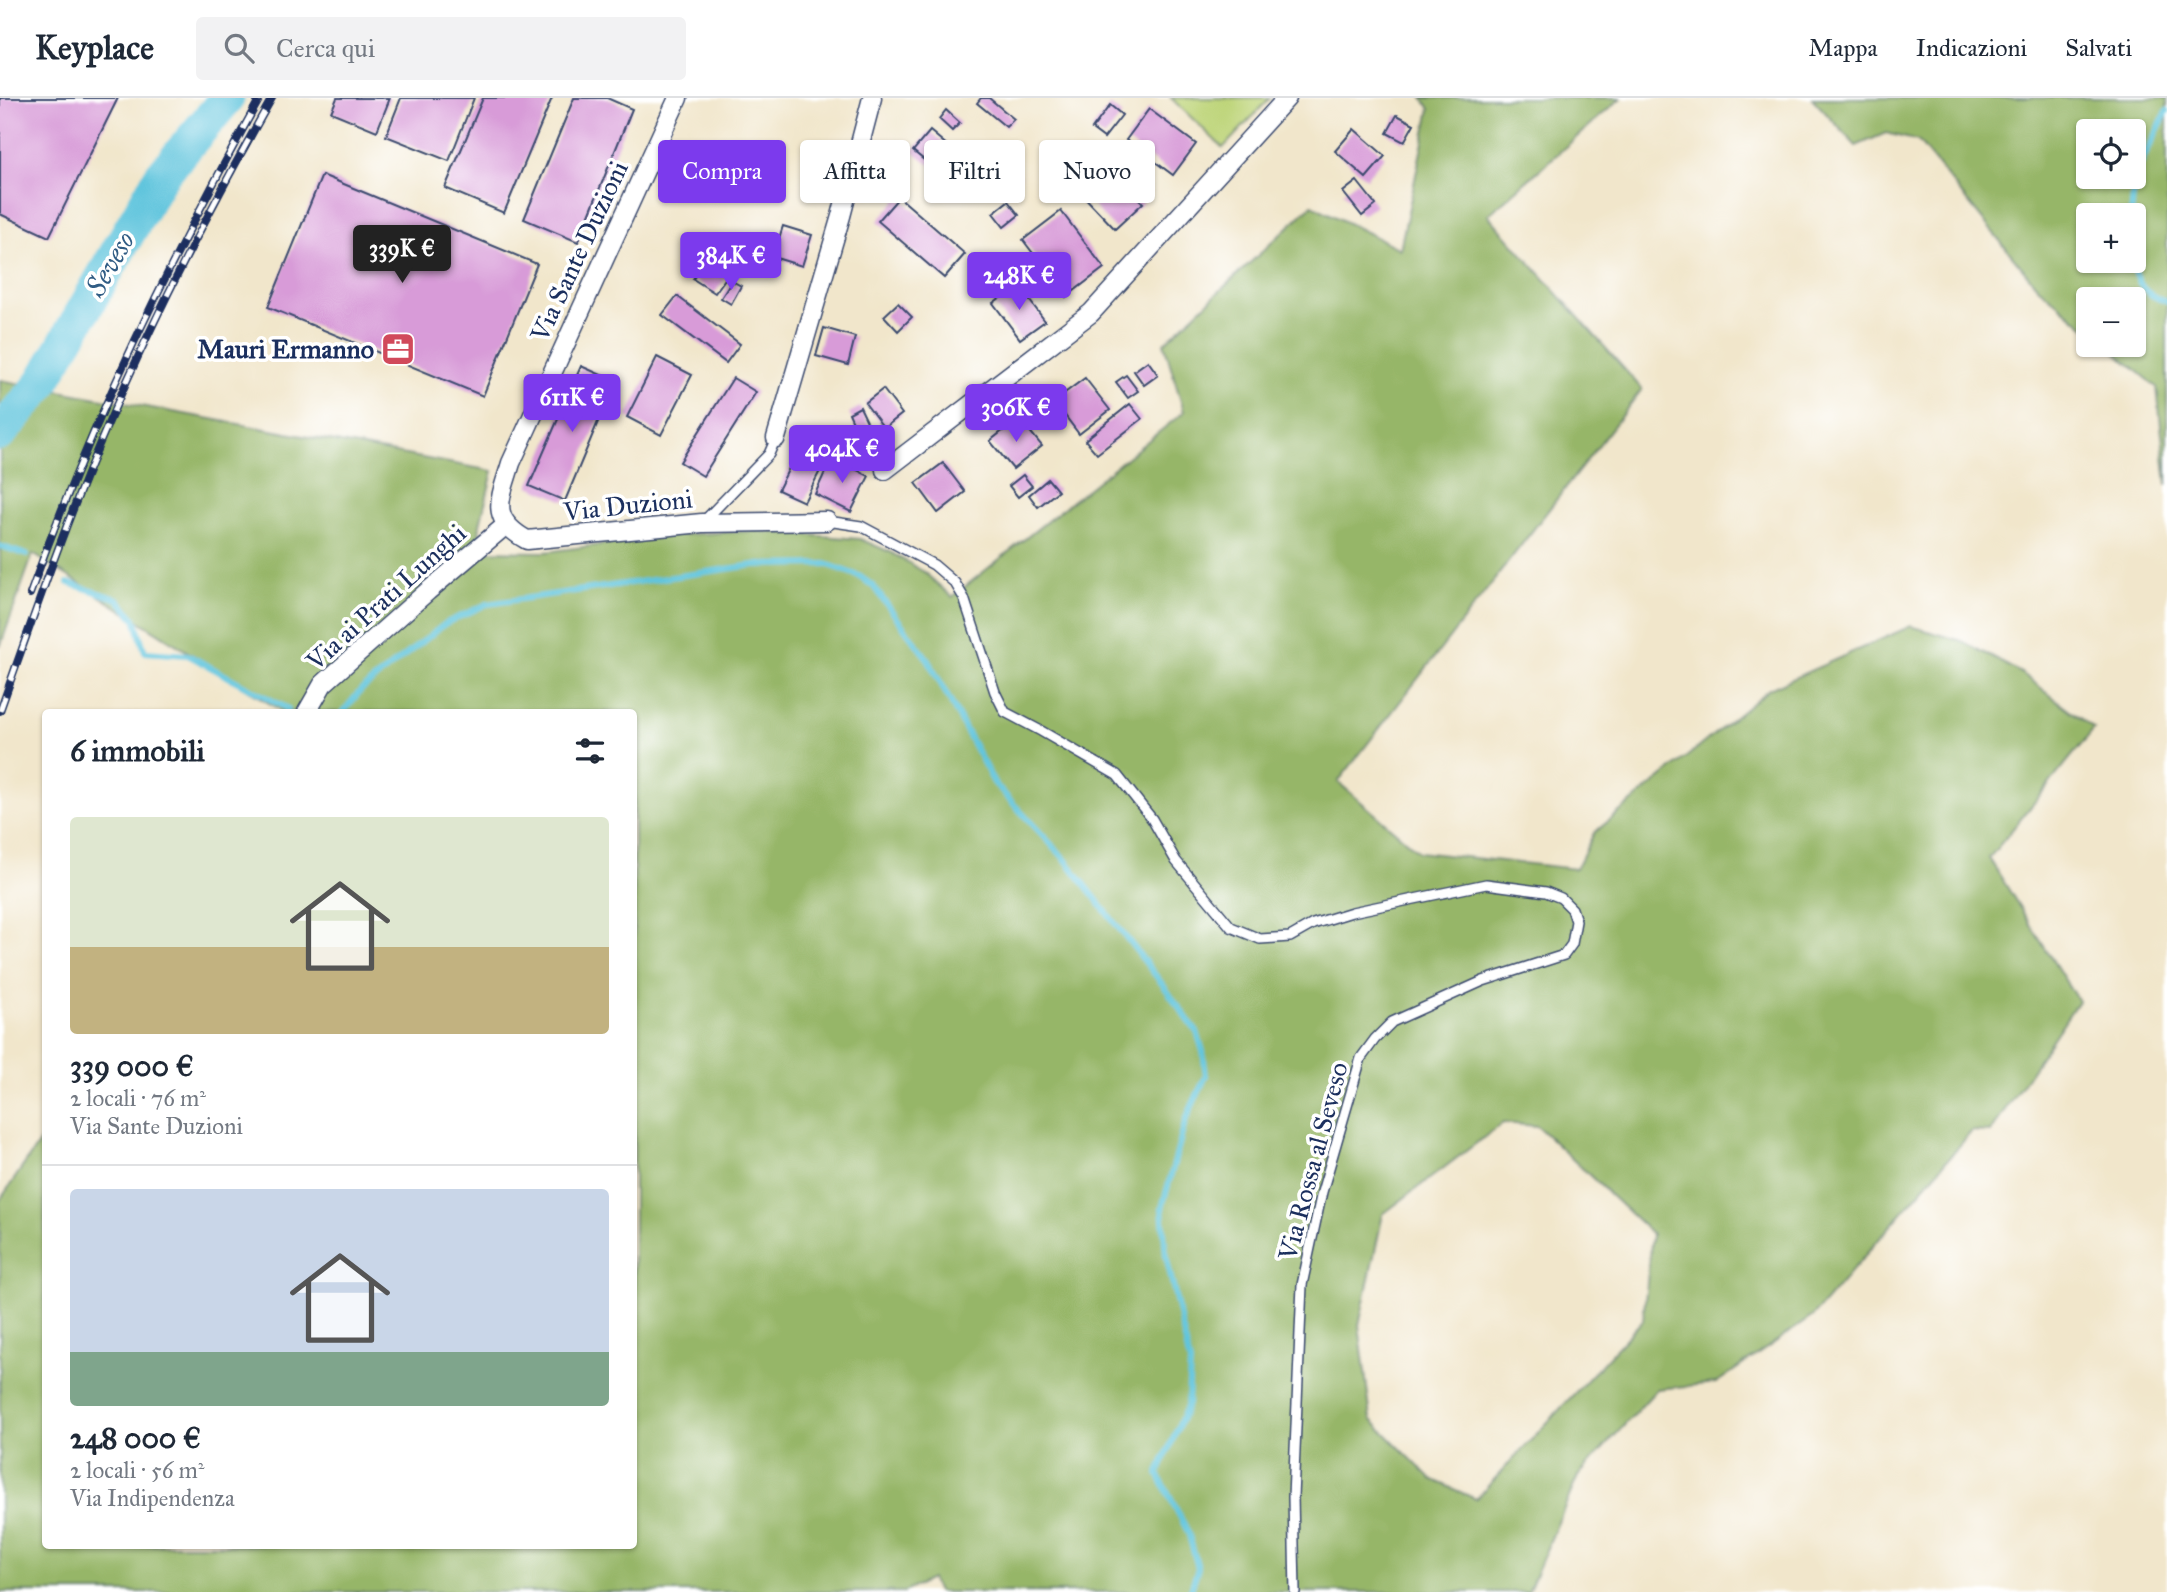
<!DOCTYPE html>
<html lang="it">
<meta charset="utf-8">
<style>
body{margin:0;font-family:"IM FELL Great Primer",serif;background:#f2f2f3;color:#1f2937;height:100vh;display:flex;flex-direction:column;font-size:26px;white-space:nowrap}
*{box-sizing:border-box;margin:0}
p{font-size:23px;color:#747a83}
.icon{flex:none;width:38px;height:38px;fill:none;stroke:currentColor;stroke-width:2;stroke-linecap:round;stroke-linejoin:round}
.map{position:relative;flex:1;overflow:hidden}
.details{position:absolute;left:42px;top:611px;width:595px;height:840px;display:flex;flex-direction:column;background:#fff;border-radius:7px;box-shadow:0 2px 5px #0004}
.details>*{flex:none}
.top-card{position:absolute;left:658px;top:42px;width:665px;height:63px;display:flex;gap:14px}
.controls{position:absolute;left:2076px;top:21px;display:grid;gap:14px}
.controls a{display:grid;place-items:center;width:70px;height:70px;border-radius:7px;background:#fff;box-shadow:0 2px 5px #0004;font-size:35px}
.price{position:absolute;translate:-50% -60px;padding:0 16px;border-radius:7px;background:#7c3aed;color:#fff;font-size:23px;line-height:46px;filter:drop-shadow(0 2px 4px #0008)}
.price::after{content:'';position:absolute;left:50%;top:42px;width:21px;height:16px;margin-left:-10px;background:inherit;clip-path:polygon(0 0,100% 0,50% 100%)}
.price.on{background:#222;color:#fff}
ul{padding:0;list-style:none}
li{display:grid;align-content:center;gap:14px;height:371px;padding:0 28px}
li+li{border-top:2px solid #e0e1e3}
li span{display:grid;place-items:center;height:217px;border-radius:7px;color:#555}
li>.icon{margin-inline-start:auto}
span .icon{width:126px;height:126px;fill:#fffc;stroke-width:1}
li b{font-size:30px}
h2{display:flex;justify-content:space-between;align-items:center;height:84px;padding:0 28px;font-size:30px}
.tag{padding:0 24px;border-radius:7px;background:#fff;box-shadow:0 2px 5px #0004;font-size:24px;line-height:63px}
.tag.on{background:#7c3aed;color:#fff}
header{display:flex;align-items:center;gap:42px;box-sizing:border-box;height:98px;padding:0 35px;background:#fff;border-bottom:2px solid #e0e1e3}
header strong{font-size:33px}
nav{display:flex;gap:38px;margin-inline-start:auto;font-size:24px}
.search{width:490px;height:63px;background:#f2f2f3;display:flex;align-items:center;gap:18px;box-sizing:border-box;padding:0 24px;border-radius:7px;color:#747a83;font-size:26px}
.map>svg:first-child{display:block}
</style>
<header>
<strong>Keyplace</strong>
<div class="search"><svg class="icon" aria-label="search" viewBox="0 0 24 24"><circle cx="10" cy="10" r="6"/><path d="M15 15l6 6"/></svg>Cerca qui</div>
<nav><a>Mappa</a><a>Indicazioni</a><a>Salvati</a></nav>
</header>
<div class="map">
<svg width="2167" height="1494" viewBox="0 0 2167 1494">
<rect width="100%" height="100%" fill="#fff"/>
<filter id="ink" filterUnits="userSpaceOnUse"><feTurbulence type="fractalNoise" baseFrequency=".0143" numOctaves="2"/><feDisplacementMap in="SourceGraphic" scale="14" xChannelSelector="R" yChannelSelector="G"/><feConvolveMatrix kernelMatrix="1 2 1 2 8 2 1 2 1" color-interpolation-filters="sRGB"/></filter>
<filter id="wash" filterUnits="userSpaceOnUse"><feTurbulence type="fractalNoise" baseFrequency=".00686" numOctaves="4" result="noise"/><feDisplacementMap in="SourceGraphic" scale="28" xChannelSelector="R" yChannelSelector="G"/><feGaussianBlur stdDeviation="1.57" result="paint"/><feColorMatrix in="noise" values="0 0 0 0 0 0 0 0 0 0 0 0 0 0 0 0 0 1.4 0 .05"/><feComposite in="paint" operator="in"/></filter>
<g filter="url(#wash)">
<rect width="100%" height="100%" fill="#f1e6cb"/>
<!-- green -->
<polygon fill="#bdd478" stroke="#6c826b" stroke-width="2" points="1171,0 1270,0 1223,50"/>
<!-- forest -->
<g fill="#96b668" stroke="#587263" stroke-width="2" fill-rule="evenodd">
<path d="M1423 0H1621L1488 117 1642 291 1338 684 1419 754 1576 771 1594 735 1769 591 1911 528 1962 543 2023 576 2094 631 1989 760 2078 903 1990 1034 1972 1033 1813 1218 1716 1285 1657 1291 1578 1378 1528 1494H938L931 1481 904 1494H0V1102L45 1036 46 1447H634V614H283L33 456 0 549V282L493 373 480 426 478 453 545 454 676 437 755 433 860 441 890 454 924 474 952 499 1184 314 1164 245 1312 107 1400 151 1430 11ZM1503 1025 1537 1028 1652 1136 1643 1222 1476 1401 1431 1381 1371 1321 1359 1227 1383 1116Z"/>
<path d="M1812 0H2167V387L2157 289 2106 247H2133V201H2088V231L2037 188 1918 43 1886 35 1856 48ZM2088 33H2133V79H2088ZM2088 117H2133V163H2088Z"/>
</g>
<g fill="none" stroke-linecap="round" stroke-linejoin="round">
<!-- stream -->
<g stroke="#60c5dd" stroke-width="6">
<polyline points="2131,117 2135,78 2167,13"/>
<path d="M2132 163C2138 187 2143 196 2167 204"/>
<polyline points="0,448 27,457"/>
<polyline points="68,485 118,501 135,521 145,554 188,557 288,611"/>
<polyline points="343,614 361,592 446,525 487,506 754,467 826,466 859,478 873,488 927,560 994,685 1065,761 1163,887 1197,934 1203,953 1206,978 1186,1021 1162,1110 1166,1157 1190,1265 1188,1306 1158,1376 1188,1434 1198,1470 1190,1494"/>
</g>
<!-- river -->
<polyline stroke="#60c5dd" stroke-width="35" points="0,335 40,288 161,78 227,0"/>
</g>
<g id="blocks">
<!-- building -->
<g fill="#d89bd8">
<polygon points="0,0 118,0 49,139 0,116"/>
<polygon points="337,0 390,0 377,33 331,14"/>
<polygon points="401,0 474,0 449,63 386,38"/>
<polygon points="483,0 552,0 504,115 445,90"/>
<polygon points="574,0 607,0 632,11 578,144 524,121"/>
<polygon points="981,0 989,0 1014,21 1006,29 977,5"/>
<polygon points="1110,7 1122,17 1104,40 1092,31"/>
<polygon points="1149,11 1196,46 1173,77 1126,42"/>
<polygon points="946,12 960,25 952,33 939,21"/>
<polygon points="1397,17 1414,26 1404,44 1387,35"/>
<polygon points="1354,31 1385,58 1366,80 1335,53"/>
<polygon points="930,33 955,54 939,74 913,53"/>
<polygon points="1002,59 1021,78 1004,96 985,77"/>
<polygon points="1106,66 1143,105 1115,131 1078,92"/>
<polygon points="322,77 537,166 483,298 268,209"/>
<polygon points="1357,83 1376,107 1362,118 1343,94"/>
<polygon points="899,99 965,156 944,180 878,123"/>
<polygon points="1008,103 1019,117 1004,129 993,115"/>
<polygon points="1061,113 1104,170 1066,199 1023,142"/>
<polygon points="783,128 812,137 802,168 773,159"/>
<polygon points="705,163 727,178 715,195 693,181"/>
<polygon points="732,183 741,188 731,206 721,200"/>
<polygon points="1018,187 1045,223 1020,241 993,205"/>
<polygon points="677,198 740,246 726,265 662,217"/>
<polygon points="898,205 912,219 898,233 884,218"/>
<polygon points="824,230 855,239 848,267 816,258"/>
<polygon points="657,259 692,277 661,337 627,319"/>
<polygon points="1148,263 1158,277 1144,287 1134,273"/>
<polygon points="581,268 615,283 565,403 529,388"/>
<polygon points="1126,277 1138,293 1128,300 1116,284"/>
<polygon points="733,280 756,294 703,378 680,364"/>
<polygon points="1085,280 1110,312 1079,336 1054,303"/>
<polygon points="883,291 902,316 884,330 865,305"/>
<polygon points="1130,306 1142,321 1097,356 1085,342"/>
<polygon points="860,309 872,334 860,340 849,315"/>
<polygon points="1019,320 1042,348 1013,371 990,343"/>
<polygon points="832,359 869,378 851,414 815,396"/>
<polygon points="794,360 820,373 804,404 778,392"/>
<polygon points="943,365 965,394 938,415 916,385"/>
<polygon points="1023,377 1032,388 1018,399 1009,388"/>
<polygon points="1048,381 1058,393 1038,409 1029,397"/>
</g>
</g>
</g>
<g filter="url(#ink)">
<use href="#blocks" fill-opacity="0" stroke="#3b4a6e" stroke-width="2"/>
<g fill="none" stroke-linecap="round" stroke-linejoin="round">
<!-- lane casing -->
<g stroke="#3b4a6e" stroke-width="12">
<g id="lane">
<polyline points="827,423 861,428 934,467 955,485 964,500 995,594 1005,614 1041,633 1117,677 1152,721 1176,763 1231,829 1260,841 1290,839 1313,826 1352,814 1486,786 1546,794 1561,800 1572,811 1576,823 1572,846 1564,857 1483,883 1392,924 1375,941 1361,960 1322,1094 1302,1187 1293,1399 1295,1494"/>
<polyline points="702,425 769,356 776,340"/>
</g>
</g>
<!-- street casing -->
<g stroke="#3b4a6e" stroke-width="21">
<g id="street">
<path d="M678 0 511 365C500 402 488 420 527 442L702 425 827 423"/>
<polyline points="776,340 841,118 872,0"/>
<polyline points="885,372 1091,215 1287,0"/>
<polyline points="307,614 323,586 428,493 506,427"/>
</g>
</g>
<!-- lane -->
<use href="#lane" stroke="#fff" stroke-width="9"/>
<!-- street -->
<use href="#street" stroke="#fff" stroke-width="18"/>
<!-- rail casing -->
<g stroke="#1b2f5e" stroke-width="8">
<g id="rail">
<path d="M30 496C92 322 170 162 260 0"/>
<path d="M0 613C34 517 67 420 108 326 156 214 212 106 272 0"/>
</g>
</g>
<!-- rail -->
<use href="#rail" stroke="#fff" stroke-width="5" stroke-dasharray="16" stroke-linecap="butt"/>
</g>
</g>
<!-- icons -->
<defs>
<g id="office-square" transform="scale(1.75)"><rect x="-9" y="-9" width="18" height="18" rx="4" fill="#d1495b" stroke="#fff"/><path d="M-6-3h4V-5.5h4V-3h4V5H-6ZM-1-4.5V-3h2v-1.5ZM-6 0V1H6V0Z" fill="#fff"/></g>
</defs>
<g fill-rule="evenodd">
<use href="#office-square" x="398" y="251"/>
</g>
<g text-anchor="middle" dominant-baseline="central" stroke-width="7" stroke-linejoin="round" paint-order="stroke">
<!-- street labels -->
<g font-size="26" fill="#1b2f5e" stroke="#fff">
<text transform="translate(579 153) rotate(-65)">Via Sante Duzioni</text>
<text transform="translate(628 407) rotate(-6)">Via Duzioni</text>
<text transform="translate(386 499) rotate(-42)">Via ai Prati Lunghi</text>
<text transform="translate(1313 1063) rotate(-75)">Via Rossa al Seveso</text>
</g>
<!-- poi labels -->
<g font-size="26" font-weight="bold" fill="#1b2f5e" stroke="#fff" text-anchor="end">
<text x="374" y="251">Mauri Ermanno</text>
</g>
<!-- water labels -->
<g font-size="28" font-style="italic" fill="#305c84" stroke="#fff">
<text transform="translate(110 166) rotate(-60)">Seveso</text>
</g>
</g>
</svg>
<div class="controls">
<a><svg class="icon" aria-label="locate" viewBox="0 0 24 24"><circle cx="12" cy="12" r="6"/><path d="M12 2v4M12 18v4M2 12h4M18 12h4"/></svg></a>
<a>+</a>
<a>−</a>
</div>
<b class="price on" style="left:402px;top:187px">339K €</b>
<b class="price" style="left:731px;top:194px">384K €</b>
<b class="price" style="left:1019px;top:214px">248K €</b>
<b class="price" style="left:572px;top:336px">611K €</b>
<b class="price" style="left:1016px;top:346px">306K €</b>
<b class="price" style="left:842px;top:387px">404K €</b>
<div class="top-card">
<a class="tag on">Compra</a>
<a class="tag">Affitta</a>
<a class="tag">Filtri</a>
<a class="tag">Nuovo</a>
</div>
<section class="details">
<h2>6 immobili<svg class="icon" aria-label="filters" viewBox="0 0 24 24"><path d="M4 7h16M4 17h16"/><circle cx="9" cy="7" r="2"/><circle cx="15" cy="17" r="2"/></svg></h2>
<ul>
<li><span style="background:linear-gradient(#dfe7d0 60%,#c2b280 0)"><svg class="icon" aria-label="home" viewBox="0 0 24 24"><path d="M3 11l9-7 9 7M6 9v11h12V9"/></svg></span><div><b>339 000 €</b><p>2 locali · 76 m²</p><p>Via Sante Duzioni</p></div></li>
<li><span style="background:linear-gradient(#c9d6e8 75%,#7fa58c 0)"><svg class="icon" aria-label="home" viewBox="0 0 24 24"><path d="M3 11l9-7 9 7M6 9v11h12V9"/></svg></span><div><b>248 000 €</b><p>2 locali · 56 m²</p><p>Via Indipendenza</p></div></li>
</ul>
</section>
</div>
